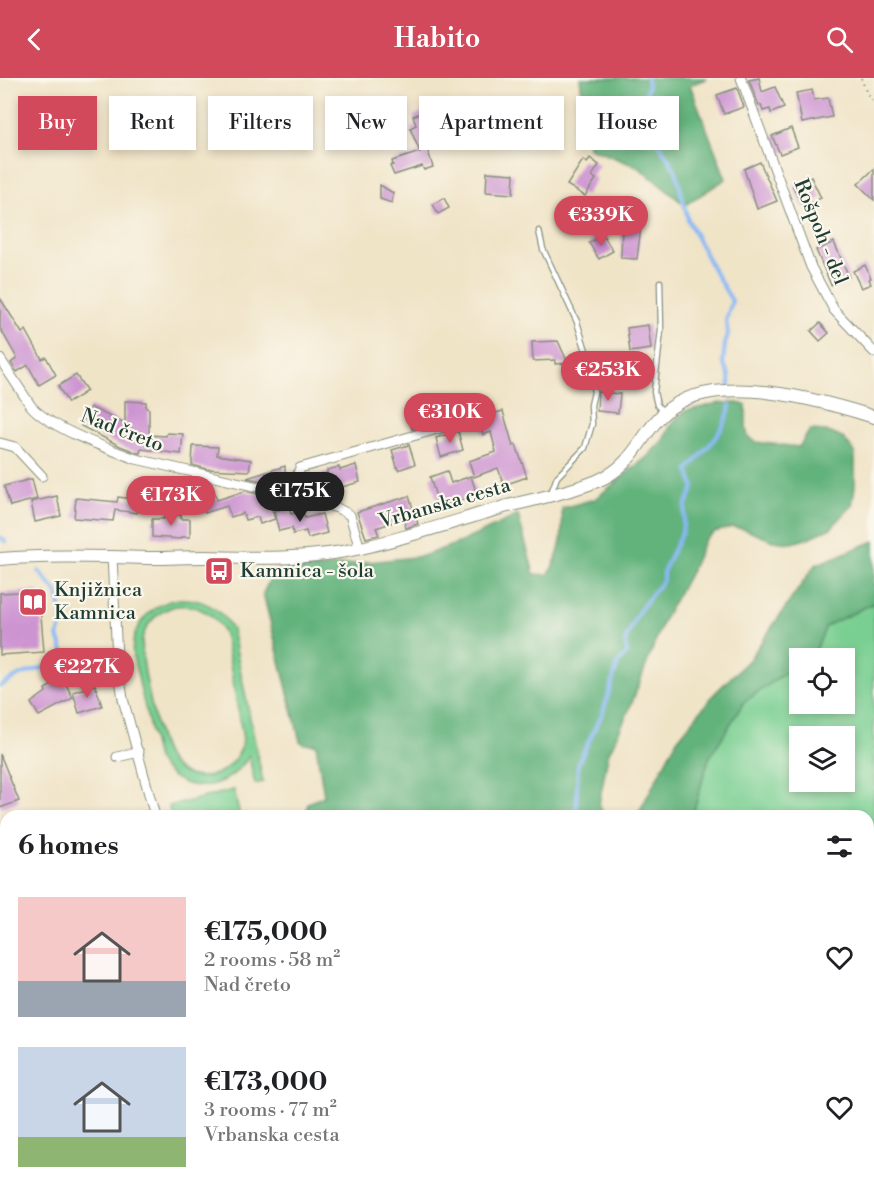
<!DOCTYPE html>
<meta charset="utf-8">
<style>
body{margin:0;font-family:"Libre Bodoni",serif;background:#f6f6f6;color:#202124;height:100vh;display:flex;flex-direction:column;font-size:22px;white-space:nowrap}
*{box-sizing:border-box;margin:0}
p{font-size:20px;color:#757577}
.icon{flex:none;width:33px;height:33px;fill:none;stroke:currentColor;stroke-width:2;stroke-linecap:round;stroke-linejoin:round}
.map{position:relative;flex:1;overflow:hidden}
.details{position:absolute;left:0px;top:732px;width:874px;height:386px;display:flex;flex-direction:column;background:#fff;border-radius:18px 18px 0 0;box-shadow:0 3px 9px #0003}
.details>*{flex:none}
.banner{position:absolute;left:18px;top:18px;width:838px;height:54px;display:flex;gap:12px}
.fabs{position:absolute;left:789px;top:570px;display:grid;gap:12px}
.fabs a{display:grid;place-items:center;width:66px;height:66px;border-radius:0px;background:#fff;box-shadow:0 3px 9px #0003;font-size:30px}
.price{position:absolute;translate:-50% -51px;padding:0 14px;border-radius:21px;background:#d1495b;color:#fff;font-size:20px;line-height:39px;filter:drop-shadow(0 2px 3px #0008)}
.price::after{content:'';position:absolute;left:50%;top:36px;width:18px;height:14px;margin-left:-9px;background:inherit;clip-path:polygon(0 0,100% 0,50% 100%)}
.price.active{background:#222;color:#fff}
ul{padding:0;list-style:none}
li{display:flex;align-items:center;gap:18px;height:150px;padding:0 18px}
li span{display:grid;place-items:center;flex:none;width:168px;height:120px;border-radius:0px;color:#555}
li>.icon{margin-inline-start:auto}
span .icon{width:72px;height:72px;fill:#fffc;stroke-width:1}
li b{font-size:26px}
h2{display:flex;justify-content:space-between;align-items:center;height:72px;padding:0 18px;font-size:26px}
.pill{padding:0 21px;border-radius:0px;background:#fff;box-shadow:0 3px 9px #0003;font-size:21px;line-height:54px}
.pill.active{background:#d1495b;color:#fff}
header{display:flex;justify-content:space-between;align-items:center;height:78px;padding:0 18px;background:#d1495b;color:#fff;font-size:27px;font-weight:600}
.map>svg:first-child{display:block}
</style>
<header><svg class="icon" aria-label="back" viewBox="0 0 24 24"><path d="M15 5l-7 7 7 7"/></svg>Habito<svg class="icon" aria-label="search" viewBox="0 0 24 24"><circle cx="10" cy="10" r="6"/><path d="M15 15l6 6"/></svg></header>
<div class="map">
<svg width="874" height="1117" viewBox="0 0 874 1117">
<rect width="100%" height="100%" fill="#fbf7ec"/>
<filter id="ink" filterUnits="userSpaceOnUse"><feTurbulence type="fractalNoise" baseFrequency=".0167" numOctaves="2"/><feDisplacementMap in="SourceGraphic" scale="12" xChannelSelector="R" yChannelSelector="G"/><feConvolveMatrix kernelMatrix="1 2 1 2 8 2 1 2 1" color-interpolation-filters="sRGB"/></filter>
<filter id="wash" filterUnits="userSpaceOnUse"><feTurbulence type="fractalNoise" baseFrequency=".008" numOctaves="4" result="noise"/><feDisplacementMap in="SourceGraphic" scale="24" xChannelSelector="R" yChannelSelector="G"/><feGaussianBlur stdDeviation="1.35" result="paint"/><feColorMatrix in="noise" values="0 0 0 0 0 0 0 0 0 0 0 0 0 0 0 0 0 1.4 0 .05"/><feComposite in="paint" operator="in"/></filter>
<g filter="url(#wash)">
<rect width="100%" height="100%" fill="#f0e4c7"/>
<!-- green -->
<g fill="#79cf92" stroke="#4c8663" stroke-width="1.5" fill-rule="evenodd">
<path d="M180 521C203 520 221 531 232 551L263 704 255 706 249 678C226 715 181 720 157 681L133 578C129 548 152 525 180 521ZM175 528C199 525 220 538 226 563L243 661C239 697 192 714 169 682 158 668 138 574 143 558 148 542 160 533 175 528Z"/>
<path d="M874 525V1108H868V738H692L709 680 744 624 799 585 800 626H844V580H805L814 574 826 548ZM800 658H844V704H800Z"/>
<polygon points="234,712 240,738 171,738 169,728"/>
<polygon points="276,1112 325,1112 330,1117 284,1117"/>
<polygon points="374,1112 404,1112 400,1117 371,1117"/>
<polygon points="431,1112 659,1112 659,1117 426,1117"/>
<polygon points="792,1112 844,1112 843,1117 821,1117 821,1114"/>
</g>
<!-- forest -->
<g fill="#62b27c" stroke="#407858" stroke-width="1.5">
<polygon points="580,0 708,0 690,7 726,101 685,127 638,89 589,70"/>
<path d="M720 325H737L746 327V349L748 359 756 364 799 369 810 352 826 353 843 360 855 374V408L852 428 831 450 806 461 792 465 773 463 744 451 732 449 715 454 705 461 692 491 664 541 629 632 608 677 599 726 604 738H309L306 735 308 725 324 718 316 666H304L300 663 263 515 275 492 316 490 423 478 461 464 518 437 534 496 548 497C562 474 563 456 562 430L595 421 647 379 663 362 672 345 685 333Z"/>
<path d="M874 463V525L826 548C820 561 816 580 800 580L799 585 744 624 709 680 692 738H637L677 662 716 614 749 582 815 487Z"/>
<polygon points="0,940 6,963 6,979 0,978"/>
<polygon points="0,1025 6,1029 6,1094 0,1095"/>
<polygon points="869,1108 874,1108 874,1117 843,1117 844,1112 868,1112"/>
<polygon points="110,1112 207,1112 216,1117 111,1117"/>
<polygon points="325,1112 374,1112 371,1117 330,1117"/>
<polygon points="404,1112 431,1112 426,1117 400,1117"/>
<polygon points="659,1112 792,1112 821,1114 821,1117 659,1117"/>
</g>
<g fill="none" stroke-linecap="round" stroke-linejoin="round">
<!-- stream -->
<g stroke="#89b9f5" stroke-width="4">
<polyline points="647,0 648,9 644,20 649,50 676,93 688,142 714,193 732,223 726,242 728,256 725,266 723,284 729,297 730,320"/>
<polyline points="0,459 6,464"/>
<polyline points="0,608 20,597 58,585 65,579 58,558 63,540 57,515 39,493"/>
<path d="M576 738 578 685 603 634 618 585 627 575 625 563 639 533 663 502V494L682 454 686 426 694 410 688 392C703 374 727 352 730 327"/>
<polyline points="341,1117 346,1112"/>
</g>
</g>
<g id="blocks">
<!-- building -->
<g fill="#cd94d2">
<polygon points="759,0 762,14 775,9 784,30 771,35 770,31 763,33 761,27 759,28 749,2"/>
<polygon points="737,10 744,29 724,36 717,17"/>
<polygon points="812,12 814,22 828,20 832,39 802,45 796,15"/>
<polygon points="437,28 443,41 440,42 443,50 423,58 433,89 424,92 422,88 394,97 390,88 393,87 392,83 420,74 410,50 416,47 413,38"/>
<polygon points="791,50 798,69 780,76 772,58"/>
<polygon points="590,80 599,87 592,98 596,101 585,118 567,107 583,82 587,85"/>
<polygon points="760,84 777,123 757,131 744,91"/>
<polygon points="874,91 874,122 858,106"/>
<polygon points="487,94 514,96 513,116 486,114"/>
<polygon points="811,99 821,120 803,129 793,108"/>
<polygon points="380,107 393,115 392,125 380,121"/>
<polygon points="444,120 449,130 438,136 433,126"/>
<polygon points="622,148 641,148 637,181 621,180"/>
<polygon points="603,157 613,173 599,181 589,165"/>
<polygon points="834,164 849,199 831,207 816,172"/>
<polygon points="865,187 871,200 869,201 871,206 861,210 853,193"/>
<polygon points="0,220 22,255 26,252 42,281 46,279 56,297 39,307 28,287 17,294 11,285 17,280 0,250"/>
<polygon points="820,245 829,255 820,263 811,253"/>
<polygon points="648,247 651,271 630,274 627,250"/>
<polygon points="558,263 568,285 555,286 555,282 533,283 532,264"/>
<polygon points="76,297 87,313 68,325 58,308"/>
<polygon points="598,314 620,316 618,335 597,333"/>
<polygon points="125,323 146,324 146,330 149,331 149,357 166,358 167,355 183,356 181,376 141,371 140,375 138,375 120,368 81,348 90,329 125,346"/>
<polygon points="486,329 488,337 503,333 513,368 516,367 527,399 504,407 498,390 474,399 469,383 496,374 491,354 483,357 480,346 477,332"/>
<polygon points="420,339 422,348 412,351 410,342"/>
<polygon points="458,353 463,372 441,379 436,360"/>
<polygon points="409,367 415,386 398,392 392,372"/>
<polygon points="193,368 218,369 217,377 251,382 249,393 207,391 192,387"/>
<polygon points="356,387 360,404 316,416 312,399 327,395 327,392 339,389 340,392"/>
<polygon points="285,388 285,407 247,400"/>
<polygon points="447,393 451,405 471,398 477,417 439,429 430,399"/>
<polygon points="32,401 37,421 10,428 4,408"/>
<polygon points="213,410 217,422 245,413 268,418 275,441 260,446 258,439 245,442 243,435 231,439 227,428 205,435 198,414"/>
<polygon points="57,418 61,438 35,444 31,424"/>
<polygon points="409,418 418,446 406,450 403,441 376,450 379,457 366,460 357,434"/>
<polygon points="118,419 139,422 137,435 115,432 113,443 74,440 76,420 117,424"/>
<polygon points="289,429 291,436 303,433 305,440 322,436 327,455 308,460 306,453 293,456 292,450 279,453 274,433"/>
<polygon points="164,437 181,437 181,441 190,441 190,459 181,459 181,461 152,459 152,441 164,441"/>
<polygon points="39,513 44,574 0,577 0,515"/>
<polygon points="63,601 73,620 39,638 31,625 46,614 45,611"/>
<polygon points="95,607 102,628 79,635 73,614"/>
<polygon points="0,676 19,723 0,730"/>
</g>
</g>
</g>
<g filter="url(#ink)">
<use href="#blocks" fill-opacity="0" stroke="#88907e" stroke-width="1.5"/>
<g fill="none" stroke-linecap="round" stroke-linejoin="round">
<!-- service casing -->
<g stroke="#88907e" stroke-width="7">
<g id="service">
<polyline points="539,153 543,171 577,244 587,276 594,314 591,327 592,346 585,370 557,399 551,415"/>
<polyline points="660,204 661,252 654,314 657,327 664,335"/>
</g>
</g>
<!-- minor casing -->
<g stroke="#88907e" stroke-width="11">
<g id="minor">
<polyline points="741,0 811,189 834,232 874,274"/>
<path d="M0 281 31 328C50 350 108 371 136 381L297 418 337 430 350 437 360 471"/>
<polyline points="0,365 15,369 42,398"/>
<polyline points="297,418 296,401 300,390 455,346"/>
<polyline points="112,478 117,581 123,621 155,738"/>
<polyline points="117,679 139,674"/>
<polyline points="322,1117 322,1112"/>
</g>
</g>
<!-- tertiary casing -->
<g stroke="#88907e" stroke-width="14">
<path id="tertiary" d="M0 481C51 477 102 479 153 480 170 480 187 479 204 479 256 480 310 482 361 470 409 459 456 443 504 429 535 421 567 415 597 403 634 388 639 358 664 335 711 291 821 322 874 339"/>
</g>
<!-- primary casing -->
<g stroke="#88907e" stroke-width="17">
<g id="primary">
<polyline points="0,988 6,990"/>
<polyline points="261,1112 268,1117"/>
</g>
</g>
<!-- path -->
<g stroke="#88907e" stroke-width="2" stroke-dasharray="1.5 4.5" stroke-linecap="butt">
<polyline points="861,0 867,16 874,26"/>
<polyline points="0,927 6,940"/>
<polyline points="0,1080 6,1075"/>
<polyline points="236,1112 244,1117"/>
</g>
<!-- service -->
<use href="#service" stroke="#fff" stroke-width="4.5"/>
<!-- minor -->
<use href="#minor" stroke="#fff" stroke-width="9"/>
<!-- tertiary -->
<use href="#tertiary" stroke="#fff" stroke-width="12"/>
<!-- primary -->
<use href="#primary" stroke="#f7be87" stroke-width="15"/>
</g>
</g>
<!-- icons -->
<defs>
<g id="bus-square" transform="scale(1.5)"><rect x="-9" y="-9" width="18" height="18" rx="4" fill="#d1495b" stroke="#fbf7ec"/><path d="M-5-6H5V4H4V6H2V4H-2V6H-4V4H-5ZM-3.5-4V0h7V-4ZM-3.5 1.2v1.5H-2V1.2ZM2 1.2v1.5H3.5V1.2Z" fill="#fff"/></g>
<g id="library-square" transform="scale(1.5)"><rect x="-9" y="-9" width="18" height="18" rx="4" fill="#d1495b" stroke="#fbf7ec"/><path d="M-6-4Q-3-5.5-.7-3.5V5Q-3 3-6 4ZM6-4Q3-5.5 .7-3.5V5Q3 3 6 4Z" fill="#fff"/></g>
</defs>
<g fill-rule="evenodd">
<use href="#bus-square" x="219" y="493"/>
<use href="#library-square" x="33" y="524"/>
</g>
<g text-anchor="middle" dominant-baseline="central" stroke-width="4.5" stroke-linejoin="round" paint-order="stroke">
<!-- street labels -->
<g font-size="20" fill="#1f3d34" stroke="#fbf7ec">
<text transform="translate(820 154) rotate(68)">Rošpoh - del</text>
<text transform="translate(122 353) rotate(21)">Nad čreto</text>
<text transform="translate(445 426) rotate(-16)">Vrbanska cesta</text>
</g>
<!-- poi labels -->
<g font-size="20" fill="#1f3d34" stroke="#fbf7ec" text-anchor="start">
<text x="240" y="493">Kamnica - šola</text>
<text x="54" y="512">Knjižnica<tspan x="54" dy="23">Kamnica</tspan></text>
</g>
</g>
</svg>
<div class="fabs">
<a><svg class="icon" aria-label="locate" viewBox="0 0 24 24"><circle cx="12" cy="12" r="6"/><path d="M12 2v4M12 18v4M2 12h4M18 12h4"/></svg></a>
<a><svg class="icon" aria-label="layers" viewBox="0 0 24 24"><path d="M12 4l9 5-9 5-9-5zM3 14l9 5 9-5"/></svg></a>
</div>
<b class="price" style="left:601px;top:169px">€339K</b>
<b class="price" style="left:608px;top:324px">€253K</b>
<b class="price" style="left:450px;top:366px">€310K</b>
<b class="price active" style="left:300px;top:445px">€175K</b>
<b class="price" style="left:171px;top:449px">€173K</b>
<b class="price" style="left:87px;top:621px">€227K</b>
<div class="banner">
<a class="pill active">Buy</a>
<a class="pill">Rent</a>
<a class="pill">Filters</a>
<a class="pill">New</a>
<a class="pill">Apartment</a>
<a class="pill">House</a>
</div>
<section class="details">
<h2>6 homes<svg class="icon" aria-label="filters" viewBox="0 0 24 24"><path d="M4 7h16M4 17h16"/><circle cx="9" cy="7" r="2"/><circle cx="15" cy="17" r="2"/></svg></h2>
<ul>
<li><span style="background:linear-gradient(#f6c9c9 70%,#9aa5b1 0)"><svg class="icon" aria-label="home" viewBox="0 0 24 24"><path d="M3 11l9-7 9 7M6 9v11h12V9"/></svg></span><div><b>€175,000</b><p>2 rooms · 58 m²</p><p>Nad čreto</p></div><svg class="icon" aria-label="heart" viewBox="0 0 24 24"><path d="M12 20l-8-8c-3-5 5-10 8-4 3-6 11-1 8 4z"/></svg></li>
<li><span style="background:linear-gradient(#c9d6e8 75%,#8fb573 0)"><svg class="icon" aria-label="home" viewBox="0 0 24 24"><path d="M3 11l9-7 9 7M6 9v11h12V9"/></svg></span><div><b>€173,000</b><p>3 rooms · 77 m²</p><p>Vrbanska cesta</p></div><svg class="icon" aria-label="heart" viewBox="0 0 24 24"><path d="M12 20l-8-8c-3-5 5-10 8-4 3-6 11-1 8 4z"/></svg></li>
</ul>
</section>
</div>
